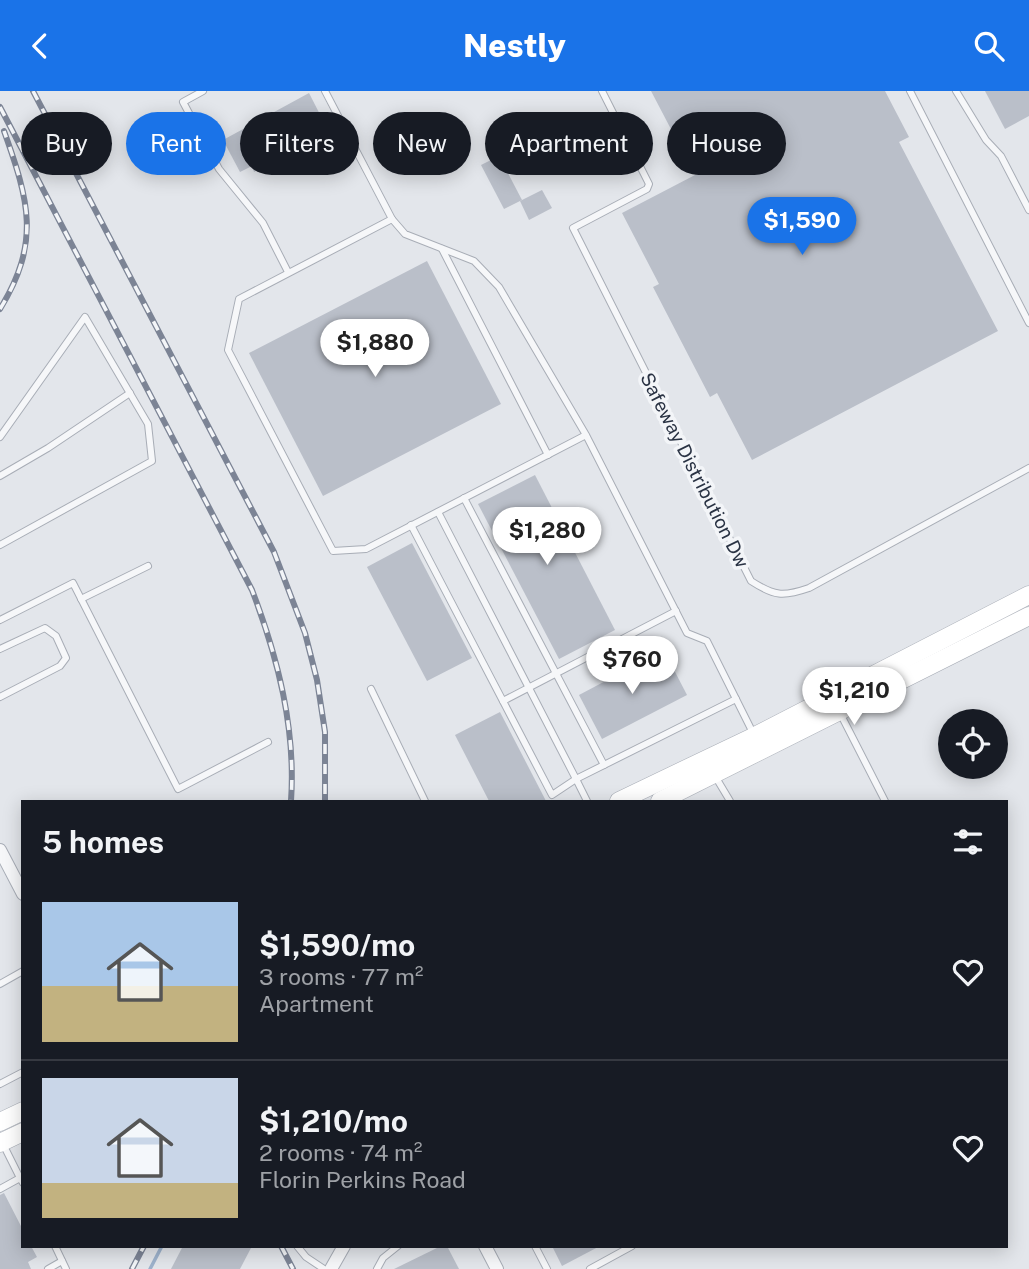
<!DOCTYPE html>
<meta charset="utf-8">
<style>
body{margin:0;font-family:"Public Sans",sans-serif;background:#242831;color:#f1f3f6;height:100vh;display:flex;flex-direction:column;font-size:26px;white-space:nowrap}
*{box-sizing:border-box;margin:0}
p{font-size:23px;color:#9ea1a6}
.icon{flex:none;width:38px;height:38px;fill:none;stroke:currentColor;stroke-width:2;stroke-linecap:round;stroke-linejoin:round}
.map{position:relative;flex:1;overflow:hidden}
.side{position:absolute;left:21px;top:709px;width:987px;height:448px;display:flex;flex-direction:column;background:#171b24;border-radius:0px;box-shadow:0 4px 18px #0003}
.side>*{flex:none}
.top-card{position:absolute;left:21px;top:21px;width:987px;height:63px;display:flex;gap:14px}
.controls{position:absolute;left:938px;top:618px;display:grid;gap:14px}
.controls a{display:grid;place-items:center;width:70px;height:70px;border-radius:50%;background:#171b24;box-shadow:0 4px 18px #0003;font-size:35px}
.price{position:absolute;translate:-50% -60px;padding:0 16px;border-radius:24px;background:#fff;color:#222;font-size:23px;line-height:46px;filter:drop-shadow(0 2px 4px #0008)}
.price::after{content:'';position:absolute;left:50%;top:42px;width:21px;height:16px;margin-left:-10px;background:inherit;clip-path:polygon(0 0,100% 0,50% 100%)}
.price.active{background:#1a73e8;color:#fff}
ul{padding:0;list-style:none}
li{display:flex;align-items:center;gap:21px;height:175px;padding:0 21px}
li+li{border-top:2px solid #363941}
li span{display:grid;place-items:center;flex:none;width:196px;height:140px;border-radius:0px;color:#555}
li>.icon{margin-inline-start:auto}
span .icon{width:84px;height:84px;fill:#fffc;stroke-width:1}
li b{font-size:30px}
h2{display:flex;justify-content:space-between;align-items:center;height:84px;padding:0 21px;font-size:30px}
.chip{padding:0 24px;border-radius:32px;background:#171b24;box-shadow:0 4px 18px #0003;font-size:24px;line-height:63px}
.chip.active{background:#1a73e8;color:#fff}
header{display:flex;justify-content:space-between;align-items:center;height:91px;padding:0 21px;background:#1a73e8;color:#fff;font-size:32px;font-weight:800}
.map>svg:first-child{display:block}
</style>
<header><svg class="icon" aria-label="back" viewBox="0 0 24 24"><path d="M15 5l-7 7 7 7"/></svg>Nestly<svg class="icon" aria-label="search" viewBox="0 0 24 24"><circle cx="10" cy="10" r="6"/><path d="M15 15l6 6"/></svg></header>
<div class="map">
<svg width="1029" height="1178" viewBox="0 0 1029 1178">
<rect width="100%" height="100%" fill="#e3e6eb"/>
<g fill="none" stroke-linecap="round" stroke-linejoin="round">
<!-- stream -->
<polyline stroke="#9db2cc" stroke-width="3.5" points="150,1178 162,1155"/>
</g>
<!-- building -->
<g fill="#babfc9">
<polygon points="651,0 885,0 909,46 899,51 998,240 752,369 717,302 710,306 653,196 659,193 622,122 695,84"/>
<polygon points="985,0 1029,0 1029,25 1005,38"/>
<polygon points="309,2 333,49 312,60 304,46 269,66 272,71 254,81 252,75 240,81 223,49"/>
<polygon points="499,65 522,109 504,118 481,74"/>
<polygon points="542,99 552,117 529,129 520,110"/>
<polygon points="427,170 501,313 323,405 249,262"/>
<polygon points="535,384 615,539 559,568 478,413"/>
<polygon points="412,452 472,567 427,590 367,476"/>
<polygon points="649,567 673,577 687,604 602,648 579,604"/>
<polygon points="500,621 546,710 489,710 455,644"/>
<polygon points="4,1102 23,1139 23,1155 31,1155 37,1166 28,1171 31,1178 0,1178 0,1104"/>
<polygon points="183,1155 252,1155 240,1178 171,1178"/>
<polygon points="441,1155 447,1155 459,1178 394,1178"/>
<polygon points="552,1155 600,1155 562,1175"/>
</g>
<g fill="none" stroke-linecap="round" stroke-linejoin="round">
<!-- lane casing -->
<g stroke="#a8adb6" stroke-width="8">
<g id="lane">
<polyline points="203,0 183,11 219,78 263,132 288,181"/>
<polyline points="325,0 392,128"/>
<path d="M602 0 649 93 647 98 573 137 751 490C774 505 783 506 809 497L1029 377"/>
<polyline points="910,0 1029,232"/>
<polyline points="956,0 986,49 1001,65 1029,119"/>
<polyline points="442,158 548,364"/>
<polyline points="586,344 366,458 333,460 228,259 239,208 392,128 405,143 474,170 499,196 586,344 687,542 707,550 736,608 576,688 587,710"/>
<polyline points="0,346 85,226 148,333 152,370 0,454"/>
<polyline points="0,385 48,357 130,302"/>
<polyline points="464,407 604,674"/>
<polyline points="411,434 552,704 576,688 438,421"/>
<polyline points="81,508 148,475"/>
<polyline points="0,529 73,492 178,698 268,651"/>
<polyline points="0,558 45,537 56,545 66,567 60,575 0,606"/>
<polyline points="371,598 425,710"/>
<polyline points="736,608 754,644"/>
<polyline points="503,610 676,520"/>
<polyline points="840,622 885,710"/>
<polyline points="715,685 730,710"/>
<polyline points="0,893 23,880"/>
<polyline points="0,993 23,981"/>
<polyline points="3,1053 20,1087 23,1086"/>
<polyline points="0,1098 20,1087 23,1092"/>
<polyline points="55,1155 66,1178"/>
<polyline points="297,1155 306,1166 324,1178"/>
<polyline points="535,1155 547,1178"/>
<polyline points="48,1178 62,1170"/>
<polyline points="377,1178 383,1167 398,1155"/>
<polyline points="590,1178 632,1155"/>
</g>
</g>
<!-- street casing -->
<g stroke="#a8adb6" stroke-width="14">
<g id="street">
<polyline points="0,759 23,803"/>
<polyline points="485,1155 497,1178"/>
<polyline points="331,1178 344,1155"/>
</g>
</g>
<!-- secondary casing -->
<g stroke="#a8adb6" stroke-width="19">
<g id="secondary">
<polyline points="619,710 755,645 1029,504"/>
<polyline points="660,710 1029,525"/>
<polyline points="0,1031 23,1020"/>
<polyline points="0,1052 23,1041"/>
</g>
</g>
<!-- lane -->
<use href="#lane" stroke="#f6f7f9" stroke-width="6"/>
<!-- street -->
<use href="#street" stroke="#f6f7f9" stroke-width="12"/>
<!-- secondary -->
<use href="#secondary" stroke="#fff" stroke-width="18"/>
<!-- rail casing -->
<g stroke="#7c8495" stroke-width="6">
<g id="rail">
<polyline points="33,0 274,461 305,542 317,589 325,641 325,710"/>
<path d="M0 16 252 499C278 567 296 638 291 710"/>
<path d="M0 218C41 151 29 110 4 40"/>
<polyline points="281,1155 293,1178"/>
<polyline points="132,1178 144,1155"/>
</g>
</g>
<!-- rail -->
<use href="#rail" stroke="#f3f5f8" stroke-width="3.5" stroke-dasharray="10" stroke-linecap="butt"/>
</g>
<g text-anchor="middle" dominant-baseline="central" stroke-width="7" stroke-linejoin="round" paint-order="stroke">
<!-- street labels -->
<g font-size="19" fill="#2a3344" stroke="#f3f5f8">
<text transform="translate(695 379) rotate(63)">Safeway Distribution Dw</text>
</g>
</g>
</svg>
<div class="controls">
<a><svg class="icon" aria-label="locate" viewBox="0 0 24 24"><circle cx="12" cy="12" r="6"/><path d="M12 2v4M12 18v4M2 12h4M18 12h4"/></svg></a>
</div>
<b class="price active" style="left:802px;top:166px">$1,590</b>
<b class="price" style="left:375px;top:288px">$1,880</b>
<b class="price" style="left:547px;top:476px">$1,280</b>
<b class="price" style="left:632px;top:605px">$760</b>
<b class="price" style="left:854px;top:636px">$1,210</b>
<div class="top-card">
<a class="chip">Buy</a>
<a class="chip active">Rent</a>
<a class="chip">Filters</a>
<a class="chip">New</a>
<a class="chip">Apartment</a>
<a class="chip">House</a>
</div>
<section class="side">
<h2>5 homes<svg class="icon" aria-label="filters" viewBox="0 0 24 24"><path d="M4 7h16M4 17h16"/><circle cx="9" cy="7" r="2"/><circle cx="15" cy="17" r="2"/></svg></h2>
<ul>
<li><span style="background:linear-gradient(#a9c7e8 60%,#c2b280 0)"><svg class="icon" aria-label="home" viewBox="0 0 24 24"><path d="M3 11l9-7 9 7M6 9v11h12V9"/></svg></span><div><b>$1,590/mo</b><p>3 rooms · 77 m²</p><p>Apartment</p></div><svg class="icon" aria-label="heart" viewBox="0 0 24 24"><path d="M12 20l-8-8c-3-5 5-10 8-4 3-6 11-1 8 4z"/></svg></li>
<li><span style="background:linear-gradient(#c9d6e8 75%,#c2b280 0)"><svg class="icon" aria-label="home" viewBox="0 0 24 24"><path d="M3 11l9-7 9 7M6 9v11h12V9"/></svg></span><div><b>$1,210/mo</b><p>2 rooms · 74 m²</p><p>Florin Perkins Road</p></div><svg class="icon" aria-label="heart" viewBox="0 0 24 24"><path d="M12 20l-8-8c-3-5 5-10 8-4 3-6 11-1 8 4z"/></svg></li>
</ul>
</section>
</div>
